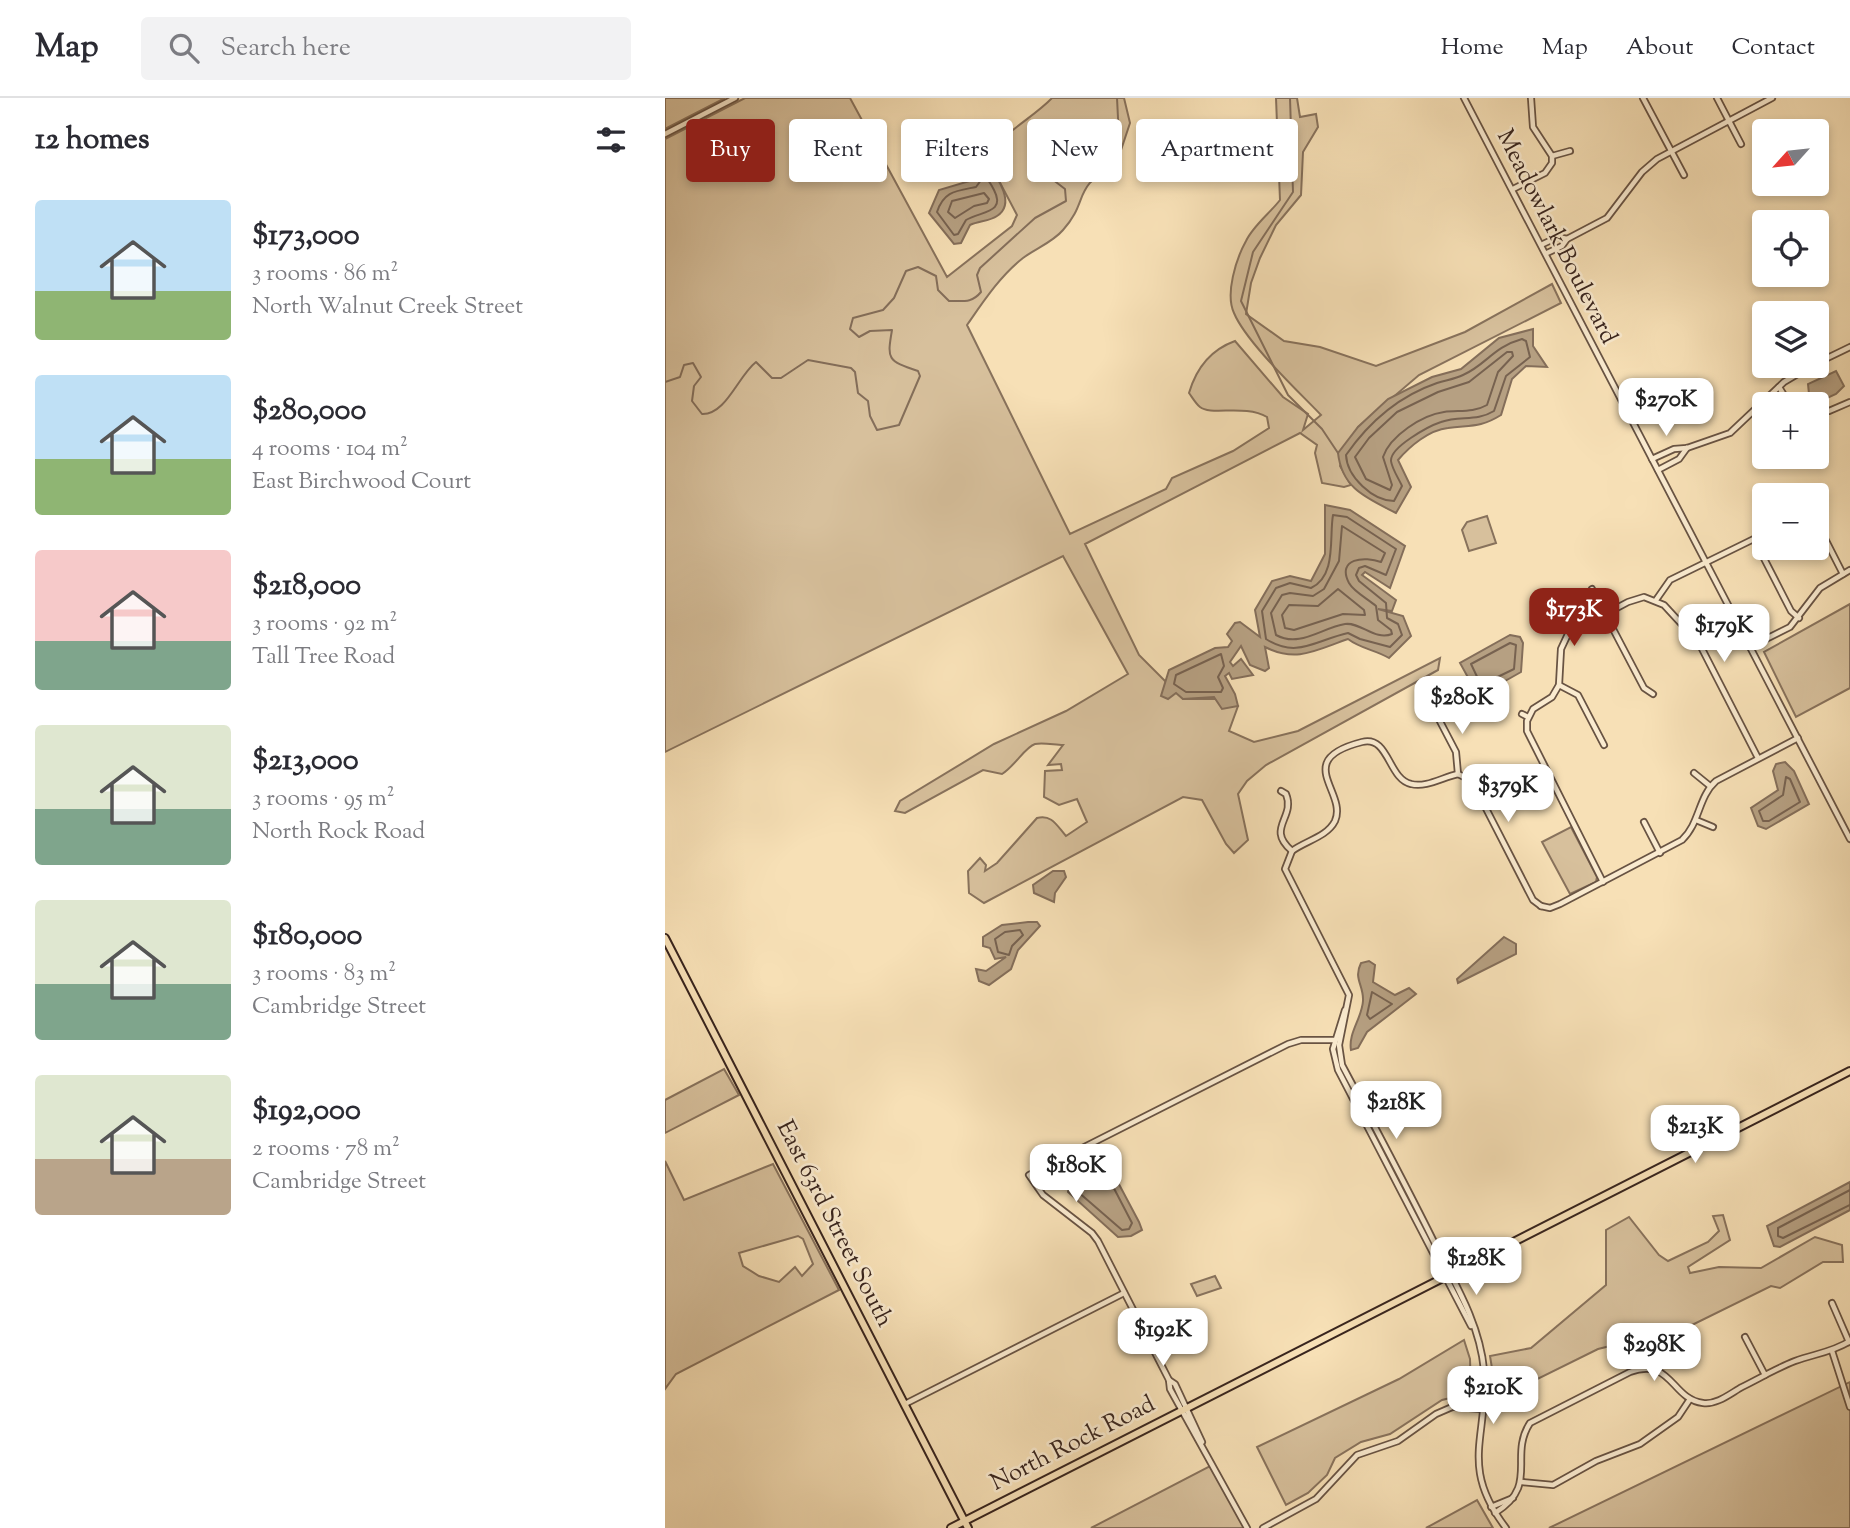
<!DOCTYPE html>
<meta charset="utf-8">
<style>
body{margin:0;font-family:"Sorts Mill Goudy",serif;background:#f2f2f3;color:#2b2b33;height:100vh;display:flex;flex-direction:column;font-size:26px;white-space:nowrap}
*{box-sizing:border-box;margin:0}
p{font-size:23px;color:#7c7c81}
.icon{flex:none;width:38px;height:38px;fill:none;stroke:currentColor;stroke-width:2;stroke-linecap:round;stroke-linejoin:round}
.map{position:relative;flex:1;overflow:hidden}
.panel{display:flex;flex-direction:column;background:#fff;width:665px}
.panel>*{flex:none}
.top-card{position:absolute;left:21px;top:21px;width:665px;height:63px;display:flex;gap:14px}
.needle{width:46px;rotate:243deg}
.buttons{position:absolute;left:1087px;top:21px;display:grid;gap:14px}
.buttons a{display:grid;place-items:center;width:77px;height:77px;border-radius:7px;background:#fff;box-shadow:0 4px 10px #0003;font-size:35px}
.price{position:absolute;translate:-50% -60px;padding:0 16px;border-radius:14px;background:#fff;color:#222;font-size:23px;line-height:46px;filter:drop-shadow(0 2px 4px #0008)}
.price::after{content:'';position:absolute;left:50%;top:42px;width:21px;height:16px;margin-left:-10px;background:inherit;clip-path:polygon(0 0,100% 0,50% 100%)}
.price.on{background:#8f2418;color:#fff}
ul{padding:0;list-style:none}
li{display:flex;align-items:center;gap:21px;height:175px;padding:0 35px}
li span{display:grid;place-items:center;flex:none;width:196px;height:140px;border-radius:7px;color:#555}
li>.icon{margin-inline-start:auto}
span .icon{width:84px;height:84px;fill:#fffc;stroke-width:1}
li b{font-size:30px}
h2{display:flex;justify-content:space-between;align-items:center;height:84px;padding:0 35px;font-size:30px}
.pill{padding:0 24px;border-radius:7px;background:#fff;box-shadow:0 4px 10px #0003;font-size:24px;line-height:63px}
.pill.on{background:#8f2418;color:#fff}
header{display:flex;align-items:center;gap:42px;box-sizing:border-box;height:98px;padding:0 35px;background:#fff;border-bottom:2px solid #e1e1e2}
header strong{font-size:33px}
nav{display:flex;gap:38px;margin-inline-start:auto;font-size:24px}
.search{width:490px;height:63px;background:#f2f2f3;display:flex;align-items:center;gap:18px;box-sizing:border-box;padding:0 24px;border-radius:7px;color:#7c7c81;font-size:26px}
main{display:flex;flex:1;min-height:0}
.map>svg:first-child{display:block}
</style>
<header>
<strong>Map</strong>
<div class="search"><svg class="icon" aria-label="search" viewBox="0 0 24 24"><circle cx="10" cy="10" r="6"/><path d="M15 15l6 6"/></svg>Search here</div>
<nav><a>Home</a><a>Map</a><a>About</a><a>Contact</a></nav>
</header>
<main>
<section class="panel">
<h2>12 homes<svg class="icon" aria-label="filters" viewBox="0 0 24 24"><path d="M4 7h16M4 17h16"/><circle cx="9" cy="7" r="2"/><circle cx="15" cy="17" r="2"/></svg></h2>
<ul>
<li><span style="background:linear-gradient(#bfe0f5 65%,#8fb573 0)"><svg class="icon" aria-label="home" viewBox="0 0 24 24"><path d="M3 11l9-7 9 7M6 9v11h12V9"/></svg></span><div><b>$173,000</b><p>3 rooms · 86 m²</p><p>North Walnut Creek Street</p></div></li>
<li><span style="background:linear-gradient(#bfe0f5 60%,#8fb573 0)"><svg class="icon" aria-label="home" viewBox="0 0 24 24"><path d="M3 11l9-7 9 7M6 9v11h12V9"/></svg></span><div><b>$280,000</b><p>4 rooms · 104 m²</p><p>East Birchwood Court</p></div></li>
<li><span style="background:linear-gradient(#f6c9c9 65%,#7fa58c 0)"><svg class="icon" aria-label="home" viewBox="0 0 24 24"><path d="M3 11l9-7 9 7M6 9v11h12V9"/></svg></span><div><b>$218,000</b><p>3 rooms · 92 m²</p><p>Tall Tree Road</p></div></li>
<li><span style="background:linear-gradient(#dfe7d0 60%,#7fa58c 0)"><svg class="icon" aria-label="home" viewBox="0 0 24 24"><path d="M3 11l9-7 9 7M6 9v11h12V9"/></svg></span><div><b>$213,000</b><p>3 rooms · 95 m²</p><p>North Rock Road</p></div></li>
<li><span style="background:linear-gradient(#dfe7d0 60%,#7fa58c 0)"><svg class="icon" aria-label="home" viewBox="0 0 24 24"><path d="M3 11l9-7 9 7M6 9v11h12V9"/></svg></span><div><b>$180,000</b><p>3 rooms · 83 m²</p><p>Cambridge Street</p></div></li>
<li><span style="background:linear-gradient(#dfe7d0 60%,#b9a48a 0)"><svg class="icon" aria-label="home" viewBox="0 0 24 24"><path d="M3 11l9-7 9 7M6 9v11h12V9"/></svg></span><div><b>$192,000</b><p>2 rooms · 78 m²</p><p>Cambridge Street</p></div></li>
</ul>
</section>
<div class="map">
<svg width="1185" height="1430" viewBox="0 0 1185 1430">
<rect width="100%" height="100%" fill="#f7e0b6"/>
<filter id="stains"><feTurbulence type="fractalNoise" baseFrequency=".00286" numOctaves="4"/><feColorMatrix values="0 0 0 0 .2 0 0 0 0 .09 0 0 0 0 .02 0 0 0 .5 -.17"/></filter>
<radialGradient id="worn" r=".72"><stop offset=".6" stop-color="#630" stop-opacity="0"/><stop offset="1" stop-color="#630" stop-opacity=".3"/></radialGradient>
<!-- green -->
<g fill="#d7c09c" stroke="#88725c" stroke-width="2" fill-rule="evenodd">
<polygon points="0,0 60,0 0,31"/>
<path d="M80 0H185L282 179 347 128 352 117 322 60C335 36 368 20 387 0H459L465 25 451 67C406 89 425 102 398 132 388 144 370 151 358 160 335 178 318 204 302 227L405 436 501 391 507 380 568 353 604 330 602 319C580 306 546 318 535 309 531 306 527 299 524 295 531 271 545 252 570 243L618 299 643 316 638 332 656 317C633 293 581 244 569 215 560 196 571 161 581 143 588 128 605 115 615 102L611 0H632L635 19 651 16 653 29 638 54 636 97 611 127 595 160 586 185 581 216 619 243 655 249 711 268 800 234 887 186 896 205 754 277 693 329 675 368 686 387 679 389 657 385 650 355 652 347 635 335 420 446 474 557 518 601H557L573 608 564 633 589 644 633 633 775 560 773 572 601 667 582 683 573 696 583 742 569 755 561 746 537 702 518 699 319 805 304 795 303 773 315 760 321 767 320 773 332 765 372 720C387 716 392 728 401 738L422 724 412 701 394 707 379 699 380 673 397 672 396 666 383 667 398 647C390 647 378 644 370 646 360 649 350 668 337 676L318 672 240 715 230 713 235 703 329 646 401 613 463 576 398 458 0 654V41Z"/>
<polygon points="822,418 831,445 804,453 797,432 802,424"/>
<polygon points="1185,506 1185,590 1131,619 1099,554"/>
<polygon points="906,729 932,779 931,784 905,796 877,744"/>
<polygon points="59,971 74,997 0,1035 0,1002"/>
<path d="M0 1063 19 1102 108 1066 174 1192 11 1276 0 1291ZM133 1138 138 1141 148 1166 137 1178 130 1169 114 1184 94 1178 78 1168 74 1155Z"/>
<polygon points="1058,1117 1065,1142 1023,1169 1025,1175 1054,1169 1096,1170 1150,1139 1177,1147 1178,1164 1158,1164 1115,1190 1106,1188 1023,1229 933,1251 832,1301 825,1258 866,1250 941,1187 941,1132 964,1119 994,1157 1003,1163 1043,1144 1054,1133 1048,1118"/>
<polygon points="550,1178 556,1190 532,1198 526,1186"/>
<polygon points="799,1242 805,1261 806,1295 777,1302 725,1336 696,1344 670,1360 662,1377 643,1395 621,1407 592,1349 734,1281"/>
<polygon points="1185,1284 1185,1430 884,1430"/>
<polygon points="547,1367 580,1430 426,1430"/>
<polygon points="812,1402 828,1430 761,1430"/>
</g>
<!-- water -->
<g fill="#b6a082" stroke="#846e5a" stroke-width="2">
<path d="M315 67H323C333 80 351 106 332 118 325 123 314 123 305 127L296 145 289 146 264 115 274 92 308 82 309 72Z"/>
<path d="M868 231V248L882 269 861 268 847 281 836 317C815 330 806 327 783 330 764 332 745 348 733 362L746 389 731 415C702 400 677 391 673 355L693 329 723 301 767 279 796 271 834 240Z"/>
<polygon points="1171,273 1179,288 1171,296 1158,302 1144,296 1143,286"/>
<path d="M660 407 685 412 740 448 725 490 700 474 697 477 731 502 727 513 713 511 738 518 746 538 724 560C711 552 696 551 683 541 651 552 632 565 600 549L604 570 600 573 585 567 576 548 565 564 568 568 576 561 588 577 567 581 564 575 560 578 570 596 573 608 557 611 549 599 518 601 511 595 503 601 496 598 504 572 550 550 563 549 567 543 562 536 570 525 575 524 595 539 590 512 607 483 625 478 646 483 660 456Z"/>
<polygon points="845,537 855,539 858,545 856,574 817,596 811,594 795,565"/>
<polygon points="1120,664 1129,673 1144,706 1101,731 1093,728 1086,710 1113,692 1108,673 1111,666"/>
<polygon points="388,773 399,773 401,779 390,795 389,804 369,795 368,787"/>
<polygon points="363,824 372,824 375,828 353,852 346,871 324,887 314,883 311,871 321,873 341,859 330,861 325,850 318,848 318,839 337,827"/>
<polygon points="839,839 851,846 851,856 793,885 792,881"/>
<path d="M704 863 710 867 708 884 730 897 744 890 751 896 702 934 693 950 686 952C683 935 697 920 698 903 699 887 688 881 696 865Z"/>
<polygon points="437,1068 443,1068 447,1073 474,1124 477,1132 466,1138 453,1139 403,1094 405,1086"/>
<polygon points="1185,1084 1185,1112 1115,1149 1109,1148 1102,1128"/>
</g>
<g fill="none" stroke-linecap="round" stroke-linejoin="round">
<!-- shore -->
<g stroke="#776250" stroke-width="2">
<path d="M319 78C324 82 326 86 329 92 341 115 317 113 301 122L293 136 289 137 272 114C279 93 291 93 311 89Z"/>
<polygon points="319,95 324,101 322,105 309,108 290,120 283,114 287,103"/>
<path d="M857 241 861 243 865 259 841 278 829 313C811 324 795 317 776 324 764 328 725 349 726 363 727 371 734 381 737 388L729 403C708 403 682 379 681 357 704 324 734 298 772 285 781 282 790 281 798 277 821 267 828 249 857 241Z"/>
<path d="M842 254H847L848 258 833 274 822 307C808 315 794 312 779 314 757 317 725 338 718 359L727 387 725 392 701 381 690 359 704 340 732 314 773 294 804 284Z"/>
<path d="M668 417 682 419 731 451 721 477 700 468 694 470 691 477 694 483 721 505 722 520 733 526 737 537 725 549 695 541 683 535C651 542 632 561 601 541L597 513 611 490 625 485 646 490C672 478 664 439 668 417Z"/>
<path d="M677 428 720 455 716 464C700 458 671 460 684 485 689 494 703 501 711 508L713 522 726 532 727 536C710 543 696 524 680 526 656 530 635 550 611 537L606 515 617 497 625 495 648 498 659 491 674 463Z"/>
<polygon points="673,491 699,512 700,517 678,516 629,532 620,530 617,517 624,507 653,508"/>
<polygon points="845,545 851,547 849,571 816,587 806,566"/>
<polygon points="556,556 559,568 553,579 558,590 556,594 521,594 509,586 511,577"/>
<polygon points="1121,679 1125,681 1135,704 1104,723 1098,723 1094,713 1118,697"/>
<polygon points="355,832 358,837 347,848 344,857 333,854 330,841 340,834"/>
<polygon points="707,894 727,906 705,921 702,917"/>
<polygon points="437,1076 442,1077 467,1125 464,1131 457,1132 412,1093 414,1088"/>
<polyline points="1185,1092 1113,1130 1113,1138 1118,1140 1185,1107"/>
</g>
<!-- stream -->
<g stroke="#846e5a" stroke-width="2">
<polyline points="625,0 628,94 588,154 576,203 623,297 657,331 673,355"/>
<path d="M0 284 15 279 19 267 28 265 36 279 29 288 27 303 37 316C61 317 73 278 91 264L107 280H116L143 262 186 270 190 274 193 295 203 303 205 318 212 332 234 327 255 278 253 273C222 263 222 261 227 232L205 233 194 239 185 231 188 220 218 212 229 200 241 173 253 169 271 178 273 192 284 203C299 203 307 205 316 194L312 177 315 170 370 120 401 103 400 91 387 81 405 61 411 64 429 51 450 47 454 40 452 0"/>
</g>
<!-- minor casing -->
<g stroke="#685343" stroke-width="8">
<g id="minor">
<polyline points="799,0 1185,741"/>
<polyline points="978,0 1019,77"/>
<polyline points="1052,0 1076,46"/>
<polyline points="0,36 70,0"/>
<polyline points="887,58 905,53"/>
<polyline points="848,91 880,75 887,65 887,58 868,29 866,0"/>
<polyline points="902,141 942,120 977,74 992,61 1107,0"/>
<polyline points="878,146 893,139 902,141 897,148 882,155"/>
<polyline points="1152,265 1185,249"/>
<polyline points="1114,289 1122,302"/>
<polyline points="1111,306 1122,302 1139,306"/>
<polyline points="1152,312 1164,313 1185,304"/>
<polyline points="1089,315 1099,311"/>
<polyline points="987,361 1009,351 1022,350 1065,335 1119,284 1146,268"/>
<polyline points="993,372 1014,361 1022,350"/>
<polyline points="1152,425 1178,476"/>
<polyline points="1089,441 1126,513 1134,520"/>
<polyline points="927,491 979,590 988,596"/>
<polyline points="991,502 1005,482 1099,436"/>
<polyline points="1085,549 1125,529 1155,490 1185,472"/>
<polyline points="894,587 913,597 939,647"/>
<polyline points="767,608 791,654 793,676"/>
<polyline points="857,616 863,619"/>
<polyline points="1029,675 1045,688"/>
<path d="M793 676C778 679 761 690 746 686 723 681 724 637 697 644 626 662 683 694 670 723 662 739 640 743 627 753L620 771 684 897 674 947 677 967C709 1027 741 1087 771 1148 791 1187 815 1227 819 1272 824 1339 793 1367 841 1430"/>
<polyline points="793,676 805,682 812,693 868,802 876,808"/>
<path d="M616 693 621 696C631 720 600 730 627 753"/>
<polyline points="1031,722 1048,729"/>
<polyline points="979,724 995,755"/>
<polyline points="938,784 862,633 862,623 868,611 887,599 894,587 896,551 903,536 963,504 979,499 999,507 1034,545 1093,660"/>
<path d="M876 808 885 810 895 806 1017 742C1035 725 1033 699 1051 683L1133 640"/>
<polyline points="680,912 668,951 673,972 806,1228"/>
<polyline points="1167,1205 1184,1244"/>
<polyline points="1080,1239 1100,1277"/>
<polyline points="1167,1253 1185,1309"/>
<polyline points="504,1282 433,1143 427,1135 378,1097 364,1077 623,946 636,942 669,942"/>
<polyline points="240,1306 459,1195"/>
<polyline points="790,1309 817,1311"/>
<polyline points="537,1344 510,1286 504,1282 505,1291 582,1430"/>
<polyline points="857,1384 888,1387 931,1363 975,1346 1013,1319 1025,1301"/>
<polyline points="826,1409 848,1400"/>
<path d="M830 1415C875 1387 843 1359 865 1325L965 1274C1007 1259 1006 1301 1038 1305 1052 1307 1066 1295 1077 1289 1095 1280 1112 1270 1130 1263 1149 1256 1168 1254 1185 1243"/>
<polyline points="598,1430 651,1401 692,1357 733,1343 771,1316 801,1303 818,1303"/>
</g>
</g>
<!-- major casing -->
<g stroke="#38241d" stroke-width="10">
<g id="major">
<polyline points="0,840 303,1430"/>
<polyline points="286,1430 1185,973"/>
</g>
</g>
<!-- minor -->
<use href="#minor" stroke="#faebd0" stroke-width="4.5"/>
<!-- major -->
<use href="#major" stroke="#f7e0b6" stroke-width="6"/>
</g>
<g text-anchor="middle" dominant-baseline="central" stroke-width="5" stroke-linejoin="round" paint-order="stroke">
<!-- street labels -->
<g font-size="24" fill="#38241d" stroke="#faebd0">
<text transform="translate(891 139) rotate(63)">Meadowlark Boulevard</text>
<text transform="translate(169 1126) rotate(63)">East 63rd Street South</text>
<text transform="translate(408 1346) rotate(-27)">North Rock Road</text>
</g>
</g>
<rect width="100%" height="100%" filter="url(#stains)"/>
<rect width="100%" height="100%" fill="url(#worn)"/>
</svg>
<div class="buttons">
<a><svg class="needle" viewBox="-14 -14 28 28"><path d="M0-13l5 13h-10z" fill="#e53935"/><path d="M0 13l5-13h-10z" fill="#7c7c81"/></svg></a>
<a><svg class="icon" aria-label="locate" viewBox="0 0 24 24"><circle cx="12" cy="12" r="6"/><path d="M12 2v4M12 18v4M2 12h4M18 12h4"/></svg></a>
<a><svg class="icon" aria-label="layers" viewBox="0 0 24 24"><path d="M12 4l9 5-9 5-9-5zM3 14l9 5 9-5"/></svg></a>
<a>+</a>
<a>−</a>
</div>
<b class="price" style="left:1001px;top:340px">$270K</b>
<b class="price on" style="left:909px;top:550px">$173K</b>
<b class="price" style="left:1059px;top:566px">$179K</b>
<b class="price" style="left:797px;top:638px">$280K</b>
<b class="price" style="left:843px;top:726px">$379K</b>
<b class="price" style="left:731px;top:1043px">$218K</b>
<b class="price" style="left:1030px;top:1067px">$213K</b>
<b class="price" style="left:411px;top:1106px">$180K</b>
<b class="price" style="left:811px;top:1199px">$128K</b>
<b class="price" style="left:498px;top:1270px">$192K</b>
<b class="price" style="left:989px;top:1285px">$298K</b>
<b class="price" style="left:828px;top:1328px">$210K</b>
<div class="top-card">
<a class="pill on">Buy</a>
<a class="pill">Rent</a>
<a class="pill">Filters</a>
<a class="pill">New</a>
<a class="pill">Apartment</a>
</div>
</div>
</main>
